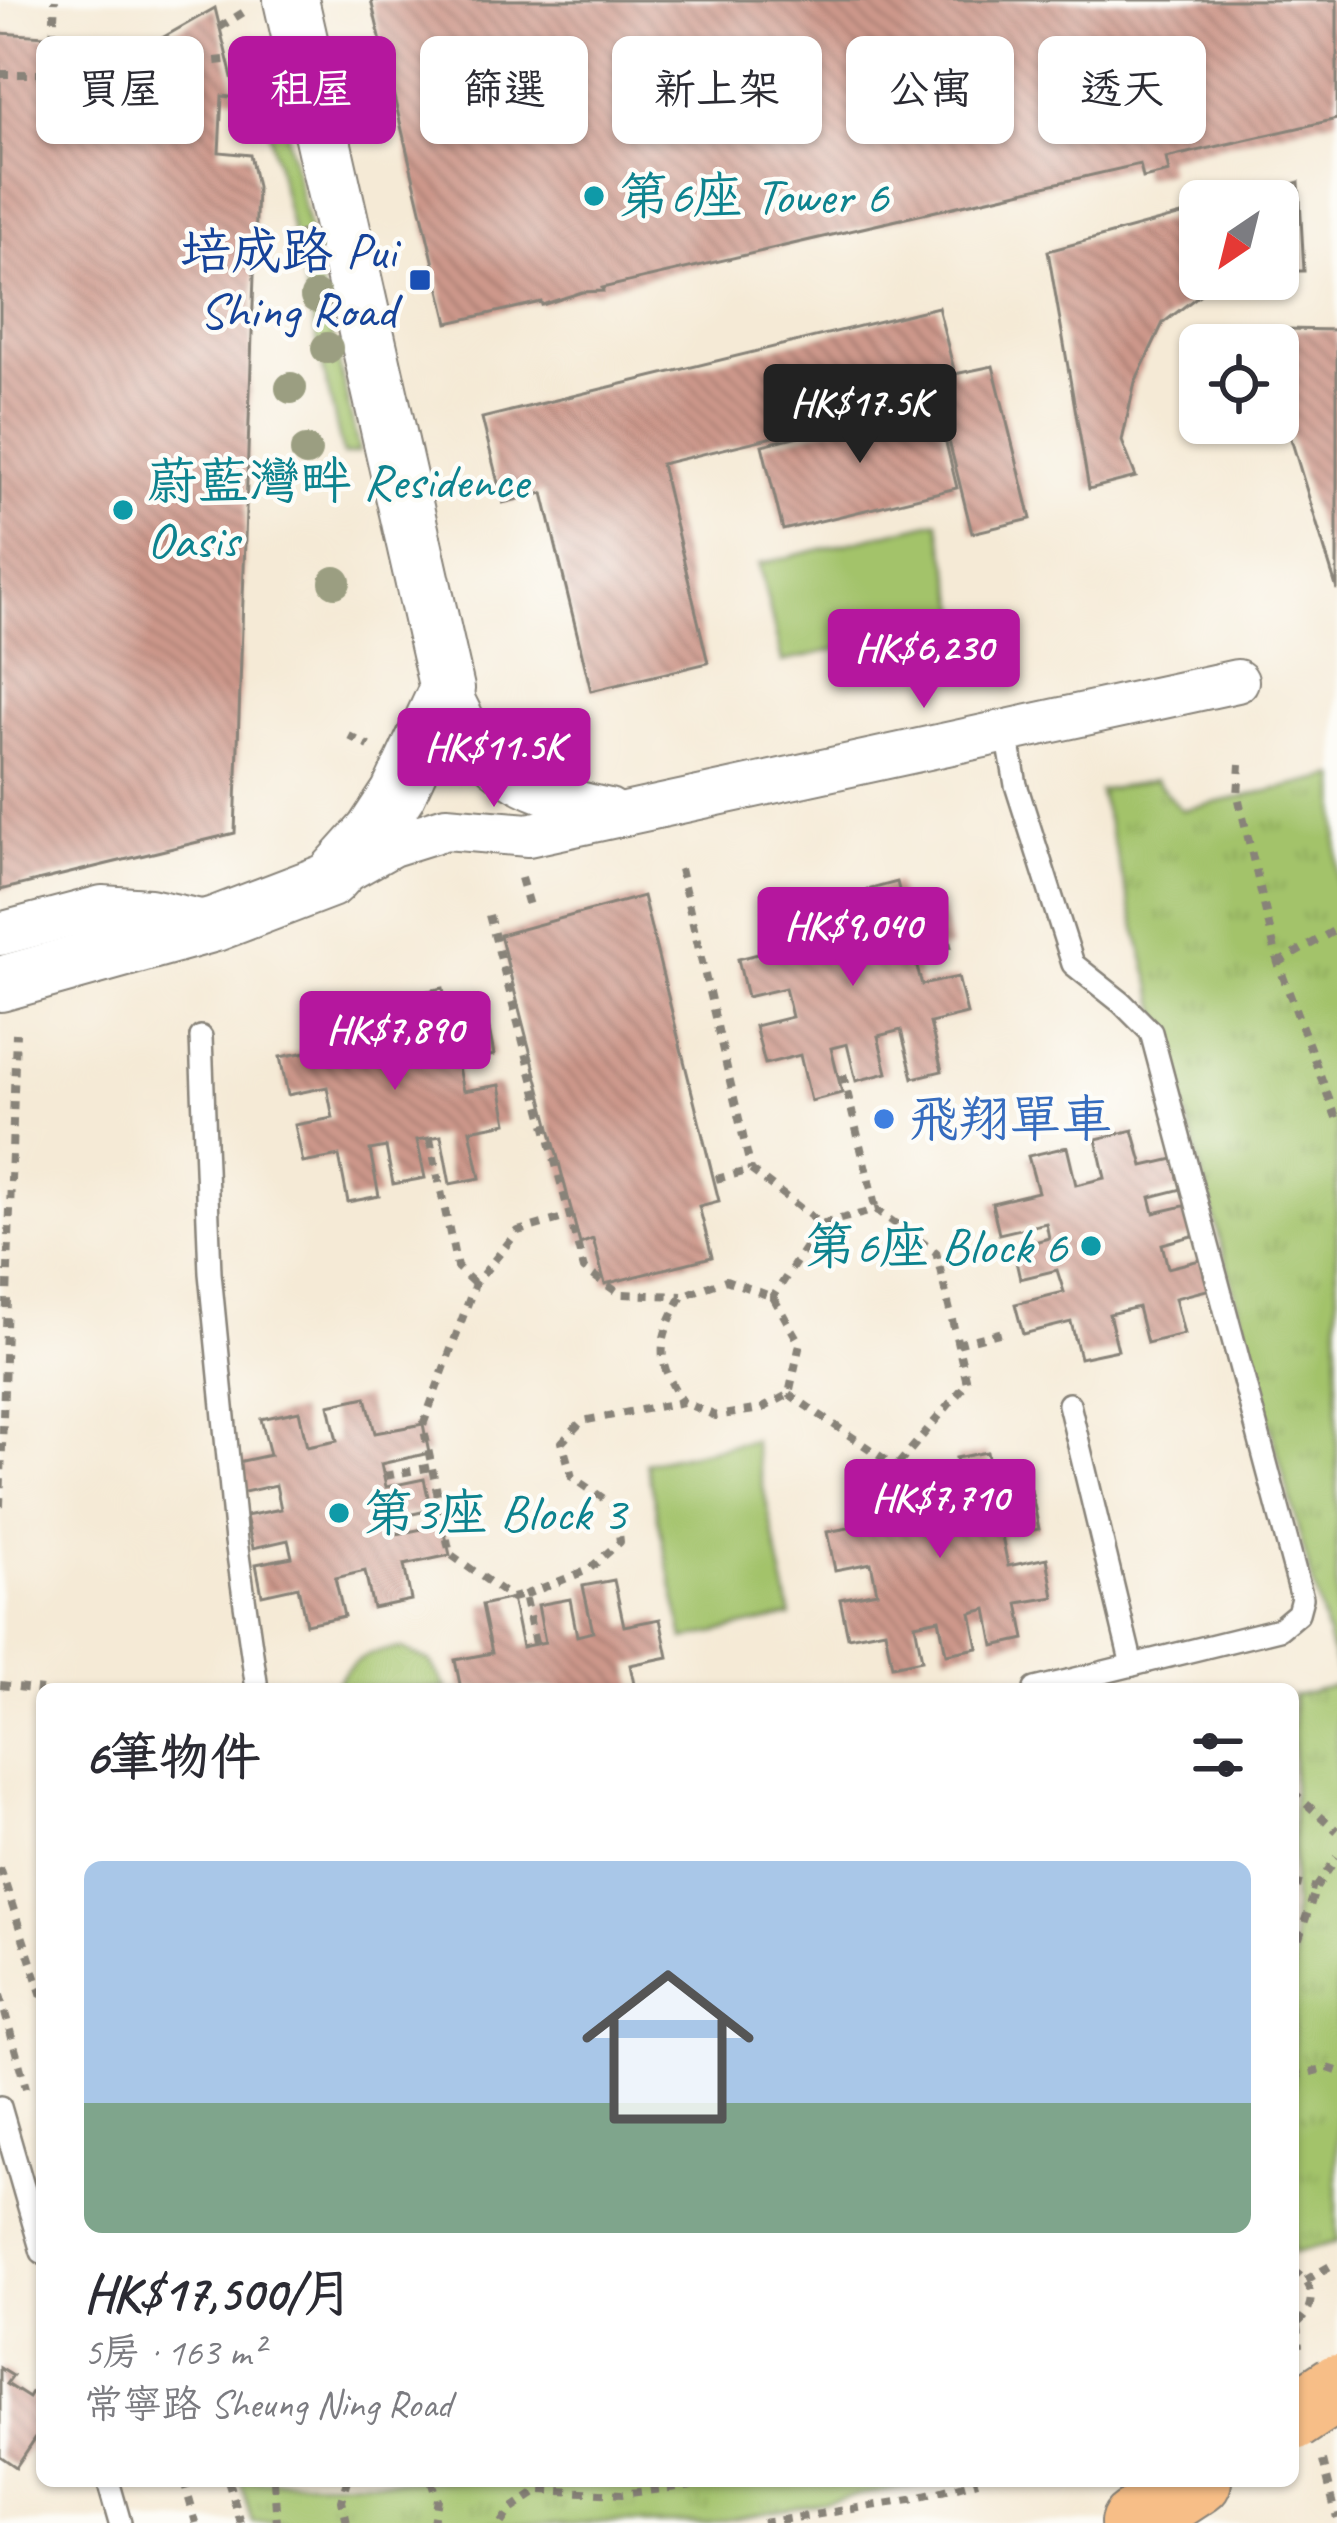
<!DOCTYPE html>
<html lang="zh-TW">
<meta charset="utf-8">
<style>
body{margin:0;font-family:Caveat,"LXGW WenKai TC",sans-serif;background:#f7f7f7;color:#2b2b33;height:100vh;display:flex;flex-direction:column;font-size:45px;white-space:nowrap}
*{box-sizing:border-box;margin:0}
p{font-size:39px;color:#7c7c81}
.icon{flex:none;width:66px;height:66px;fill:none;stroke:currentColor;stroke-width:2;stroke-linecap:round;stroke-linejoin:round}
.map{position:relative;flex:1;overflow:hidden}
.drawer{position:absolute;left:36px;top:1683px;width:1263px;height:804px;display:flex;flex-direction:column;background:#fff;border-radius:18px;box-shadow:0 3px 9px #0004}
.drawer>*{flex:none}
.guide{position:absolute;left:36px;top:36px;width:1266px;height:108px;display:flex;gap:24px}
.needle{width:78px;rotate:215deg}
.controls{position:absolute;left:1179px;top:180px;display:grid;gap:24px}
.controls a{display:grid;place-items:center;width:120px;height:120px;border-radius:18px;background:#fff;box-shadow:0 3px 9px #0004;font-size:60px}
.price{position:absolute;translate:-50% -102px;padding:0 27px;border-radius:12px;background:#b5179e;color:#fff;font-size:39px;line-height:78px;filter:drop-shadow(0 3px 6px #0008)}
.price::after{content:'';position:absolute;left:50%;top:72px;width:36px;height:27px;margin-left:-18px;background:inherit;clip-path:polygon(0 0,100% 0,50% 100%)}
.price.selected{background:#222;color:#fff}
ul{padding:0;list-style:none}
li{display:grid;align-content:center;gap:24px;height:636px;padding:0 48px}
li span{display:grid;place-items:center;height:372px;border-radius:18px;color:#555}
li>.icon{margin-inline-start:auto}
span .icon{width:216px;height:216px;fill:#fffc;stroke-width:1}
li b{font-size:51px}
h2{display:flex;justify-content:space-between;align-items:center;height:144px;padding:0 48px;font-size:51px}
.chip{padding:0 42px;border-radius:18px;background:#fff;box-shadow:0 3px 9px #0004;font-size:42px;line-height:108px}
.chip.selected{background:#b5179e;color:#fff}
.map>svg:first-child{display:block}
</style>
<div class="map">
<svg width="1337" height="2523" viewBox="0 0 1337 2523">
<defs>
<pattern id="park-tufts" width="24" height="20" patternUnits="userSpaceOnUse" patternTransform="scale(3)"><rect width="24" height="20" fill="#a3c36b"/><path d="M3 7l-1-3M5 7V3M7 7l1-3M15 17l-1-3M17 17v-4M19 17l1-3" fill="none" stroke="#8ca75c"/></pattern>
<pattern id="building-back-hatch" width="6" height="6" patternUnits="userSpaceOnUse" patternTransform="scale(3)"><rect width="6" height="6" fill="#cd988b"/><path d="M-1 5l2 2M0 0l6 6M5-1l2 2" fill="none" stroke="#a67b71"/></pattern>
</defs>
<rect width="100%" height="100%" fill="#fdfcf7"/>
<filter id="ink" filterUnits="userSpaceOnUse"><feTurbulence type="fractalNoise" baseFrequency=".00833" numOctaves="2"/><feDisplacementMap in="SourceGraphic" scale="24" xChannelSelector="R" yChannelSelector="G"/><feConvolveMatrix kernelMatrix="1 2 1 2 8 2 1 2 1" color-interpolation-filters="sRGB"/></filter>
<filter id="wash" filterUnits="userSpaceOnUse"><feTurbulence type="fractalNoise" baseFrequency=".004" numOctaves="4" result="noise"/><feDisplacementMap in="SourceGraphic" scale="48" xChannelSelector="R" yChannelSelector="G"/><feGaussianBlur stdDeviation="2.7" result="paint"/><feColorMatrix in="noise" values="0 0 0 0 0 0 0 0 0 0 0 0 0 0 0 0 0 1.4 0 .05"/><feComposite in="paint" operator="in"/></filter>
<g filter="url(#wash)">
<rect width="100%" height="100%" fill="#f5ead6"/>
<!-- green -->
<g fill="#a3c36b" stroke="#607044" stroke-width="3">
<polygon points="259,86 285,125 359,452 343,455"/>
<polygon points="938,521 962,620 782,662 759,564"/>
<polygon points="753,1440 791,1616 684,1639 646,1463"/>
<path d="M403 1649 429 1661 447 1689H333C350 1659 369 1650 403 1649Z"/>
</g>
<!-- park -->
<g fill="url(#park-tufts)" stroke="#607044" stroke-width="3">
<polygon points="1337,776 1337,1673 1099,791 1155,780 1182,810"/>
<polygon points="1337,1685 1337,2242 1293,2253 1293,1695"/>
<polygon points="240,2481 938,2481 705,2523 253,2523"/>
</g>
<g id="blocks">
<!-- building -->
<g fill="url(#building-back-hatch)">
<polygon points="371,0 1337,0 1337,119 1166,158 1169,172 1143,178 1140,164 602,288 603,291 582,292 542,305 541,302 448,323"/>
<polygon points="215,8 237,98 222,96 219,152 250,155 257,187 235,833 0,890 0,33 153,43"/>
<polygon points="1299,182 1304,271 1278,271 1278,201 1237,200"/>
<polygon points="1200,210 1200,279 1236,280 1207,289 1163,323 1135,382 1122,441 1136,477 1089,489 1048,251"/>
<polygon points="938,307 955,374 993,366 1031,519 972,533 938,397 661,464 708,663 591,691 543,493 503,503 482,418"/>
<polygon points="1283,329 1337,330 1337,590 1285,419"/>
<polygon points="936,402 957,488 783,530 762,445"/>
<polygon points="897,882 906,918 942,910 951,947 914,957 922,985 958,977 967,1014 930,1023 942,1071 913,1078 901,1030 878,1036 887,1073 856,1081 847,1044 831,1048 842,1093 811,1101 800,1055 765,1064 755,1026 792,1017 785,988 747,997 738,959 774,950 765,915 795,907 804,943 820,939 812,904 844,897 852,931 876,926 867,890"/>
<polygon points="643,896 719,1201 699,1206 712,1257 605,1284 593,1239 580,1244 500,935"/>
<polygon points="443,988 450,1024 487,1018 494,1055 457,1063 463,1091 500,1085 507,1123 470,1130 480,1178 450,1184 441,1136 417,1140 425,1178 393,1184 386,1147 370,1150 379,1196 348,1202 339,1156 303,1163 295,1125 333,1118 327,1087 288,1095 280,1057 317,1050 309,1014 341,1009 348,1044 365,1041 357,1006 389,1000 396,1035 420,1030 413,994"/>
<polygon points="1133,1130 1143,1166 1178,1158 1186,1188 1150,1197 1154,1213 1188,1205 1196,1235 1162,1244 1168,1268 1204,1259 1211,1289 1175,1298 1184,1334 1147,1343 1138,1307 1109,1314 1118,1350 1080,1358 1071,1322 1023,1334 1015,1304 1064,1292 1057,1270 1020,1279 1013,1248 1049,1238 1046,1223 999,1234 992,1203 1038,1192 1028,1156 1067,1147 1076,1185 1105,1178 1096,1139"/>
<polygon points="366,1397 375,1433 423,1424 429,1453 381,1464 386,1487 424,1479 431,1510 394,1518 397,1534 443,1525 450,1555 404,1565 411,1600 373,1608 365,1571 335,1578 344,1616 306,1624 298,1587 262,1595 256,1564 292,1557 288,1540 253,1548 246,1516 281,1509 276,1485 240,1493 233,1463 270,1455 261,1419 299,1411 307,1447 337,1441 329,1405"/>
<polygon points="987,1452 996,1497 1031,1490 1039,1529 1002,1536 1008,1566 1047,1558 1054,1597 1018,1603 1025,1639 994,1646 987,1609 971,1613 978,1648 946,1654 939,1619 915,1624 922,1660 892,1666 885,1630 848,1637 840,1599 877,1592 871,1563 835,1570 827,1532 864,1525 854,1476 884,1470 894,1519 917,1514 910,1476 941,1470 949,1507 965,1504 956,1458"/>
<polygon points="614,1580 624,1626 660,1619 668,1657 630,1665 635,1689 461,1689 455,1660 492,1653 482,1605 512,1598 522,1647 545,1642 538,1605 570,1599 577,1636 593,1632 583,1586"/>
<polygon points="0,2368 13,2376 7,2384 29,2398 32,2393 42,2400 42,2428 16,2467 0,2456"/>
</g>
</g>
</g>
<g filter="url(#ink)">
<use href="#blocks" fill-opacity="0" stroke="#888379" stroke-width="3"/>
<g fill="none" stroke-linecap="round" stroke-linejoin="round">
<!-- service casing -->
<g stroke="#888379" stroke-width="26">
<g id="service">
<polyline points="1007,733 1016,785 1073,964 1122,1003 1151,1032 1302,1598 1298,1613 1279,1629 1035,1689"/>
<polyline points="201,1037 210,1273 236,1541 257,1689"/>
<polyline points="1069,1404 1132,1665"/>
<polyline points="0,2107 42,2252"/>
<polyline points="108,2481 120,2523"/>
</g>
</g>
<!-- minor casing -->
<g stroke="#888379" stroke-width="46">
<g id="minor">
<path d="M447 689C459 709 470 739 486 756 518 789 566 801 609 810"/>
<polyline points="351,868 392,845 446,828 528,835 1237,681"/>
<polyline points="0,934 102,907 150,910 214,924"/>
</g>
</g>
<!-- tertiary casing -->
<g stroke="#888379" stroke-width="58">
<polyline id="tertiary" points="0,984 215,924 330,880 373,832 398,794 447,689 291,0"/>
</g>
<!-- trunk casing -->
<g stroke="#888379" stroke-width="70">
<polyline id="trunk" points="1134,2523 1198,2481"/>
</g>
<!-- path -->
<g stroke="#888379" stroke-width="8" stroke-dasharray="9 9" stroke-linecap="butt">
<polyline points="220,27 244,12"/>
<polyline points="0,74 106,74 241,58"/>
<polyline points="51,74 55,0"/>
<polyline points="349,736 369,746"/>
<polyline points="1240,764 1238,796 1278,963 1337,1120"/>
<polyline points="680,869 751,1170"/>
<polyline points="521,878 529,906"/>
<polyline points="489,915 584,1269 620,1294 682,1296"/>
<polyline points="1278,963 1337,929"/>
<polyline points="843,1075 876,1210"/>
<polyline points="430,1139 457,1267 475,1284"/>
<polyline points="716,1179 751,1170 821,1224 876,1210 936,1252 967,1383 896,1467 905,1515"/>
<polyline points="770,1296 773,1297 821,1224"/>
<polyline points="957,1344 1003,1332"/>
<polyline points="789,1394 896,1467"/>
<polyline points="385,1476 431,1467"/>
<polyline points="0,1506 16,1033"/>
<path d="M524 1595 588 1570 620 1542 616 1507 572 1477 562 1442 582 1421 683 1402 716 1416 761 1409 789 1394 800 1344 773 1297 726 1280 682 1296C658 1339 654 1360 683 1402"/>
<polyline points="535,1643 524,1595 512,1598 450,1554 423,1425 475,1284 518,1231 570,1216"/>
<polyline points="0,1685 42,1690"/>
<polyline points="1293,1792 1337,1831"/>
<polyline points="0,1868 42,1996"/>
<polyline points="1293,1883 1316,1888"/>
<polyline points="1293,1956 1316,1888 1337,1857"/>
<polyline points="0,1995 26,2088"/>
<polyline points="1293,2076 1328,2068 1337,2071"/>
<path d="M1293 2271C1317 2285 1316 2310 1294 2326"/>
<polyline points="1306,2280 1337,2262"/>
<polyline points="1297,2325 1299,2347"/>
<polyline points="1323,2461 1337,2518"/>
<polyline points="184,2481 196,2523"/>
<polyline points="228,2481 241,2523"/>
<polyline points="274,2481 277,2523"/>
<polyline points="431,2481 437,2499 433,2523"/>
<polyline points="347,2523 342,2501 348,2481"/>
<polyline points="501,2523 509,2511 540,2490 622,2494 725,2481"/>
<polyline points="762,2523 910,2500 978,2481"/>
</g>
<!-- service -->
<use href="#service" stroke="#fff" stroke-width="21"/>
<!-- minor -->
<use href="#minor" stroke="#fff" stroke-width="42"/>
<!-- tertiary -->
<use href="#tertiary" stroke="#fff" stroke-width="54"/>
<!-- trunk -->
<use href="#trunk" stroke="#f7be87" stroke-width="66"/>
<!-- trunk-bridge casing -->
<g stroke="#888379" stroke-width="70" stroke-linecap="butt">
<polyline id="trunk-bridge" points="1293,2417 1337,2388"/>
</g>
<!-- trunk-bridge -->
<use href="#trunk-bridge" stroke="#f7be87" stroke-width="66"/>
</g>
<!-- trees -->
<g fill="#9b9e81">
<circle cx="304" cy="245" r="16"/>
<circle cx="316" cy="297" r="16"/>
<circle cx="327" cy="348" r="16"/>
<circle cx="291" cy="388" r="16"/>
<circle cx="306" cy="451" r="16"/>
<circle cx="335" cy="582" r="16"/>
</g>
</g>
<!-- markers -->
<g fill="#0f9aa8" stroke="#fdfcf7" stroke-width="4.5">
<circle cx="594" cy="196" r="12"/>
<circle cx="123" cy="510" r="12"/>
<circle cx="1091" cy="1246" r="12"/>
<circle cx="339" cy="1513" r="12"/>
</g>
<rect fill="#1a4fb4" stroke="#fdfcf7" stroke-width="4.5" x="408" y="268" width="24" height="24" rx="6"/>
<circle fill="#3f7fe0" stroke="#fdfcf7" stroke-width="4.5" cx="884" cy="1119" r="12"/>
<g text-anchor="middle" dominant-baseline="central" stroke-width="9" stroke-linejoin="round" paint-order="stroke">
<!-- culture labels -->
<g font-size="51" fill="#0d838f" stroke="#fdfcf7" text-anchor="start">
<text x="618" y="196">第6座 Tower 6</text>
<text x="147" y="481">蔚藍灣畔 Residence<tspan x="147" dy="59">Oasis</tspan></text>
<text x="1067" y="1246" text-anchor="end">第6座 Block 6</text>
<text x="363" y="1513">第3座 Block 3</text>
</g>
<!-- transit labels -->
<g font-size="51" fill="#164399" stroke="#fdfcf7" text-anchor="end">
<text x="396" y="251">培成路 Pui<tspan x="396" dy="59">Shing Road</tspan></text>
</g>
<!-- shop labels -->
<g font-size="51" fill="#366cbe" stroke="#fdfcf7" text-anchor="start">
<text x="908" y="1119">飛翔單車</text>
</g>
</g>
</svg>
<div class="controls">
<a><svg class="needle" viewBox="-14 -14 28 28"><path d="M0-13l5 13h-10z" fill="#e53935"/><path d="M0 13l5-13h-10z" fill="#7c7c81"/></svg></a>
<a><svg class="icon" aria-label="locate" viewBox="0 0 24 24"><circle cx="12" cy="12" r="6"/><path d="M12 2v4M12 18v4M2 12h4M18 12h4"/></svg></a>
</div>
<b class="price selected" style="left:860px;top:466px">HK$17.5K</b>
<b class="price" style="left:924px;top:711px">HK$6,230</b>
<b class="price" style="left:494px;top:810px">HK$11.5K</b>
<b class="price" style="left:853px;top:989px">HK$9,040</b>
<b class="price" style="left:395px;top:1093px">HK$7,890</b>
<b class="price" style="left:940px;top:1561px">HK$7,710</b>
<div class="guide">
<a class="chip">買屋</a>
<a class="chip selected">租屋</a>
<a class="chip">篩選</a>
<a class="chip">新上架</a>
<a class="chip">公寓</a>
<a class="chip">透天</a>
</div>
<section class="drawer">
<h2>6筆物件<svg class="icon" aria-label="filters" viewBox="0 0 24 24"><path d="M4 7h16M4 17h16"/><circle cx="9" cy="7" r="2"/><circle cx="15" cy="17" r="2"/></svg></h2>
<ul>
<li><span style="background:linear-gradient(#a9c7e8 65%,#7fa58c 0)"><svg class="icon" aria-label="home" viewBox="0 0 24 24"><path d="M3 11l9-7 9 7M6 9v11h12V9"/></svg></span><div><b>HK$17,500/月</b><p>5房 · 163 m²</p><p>常寧路 Sheung Ning Road</p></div></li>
</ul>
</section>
</div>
